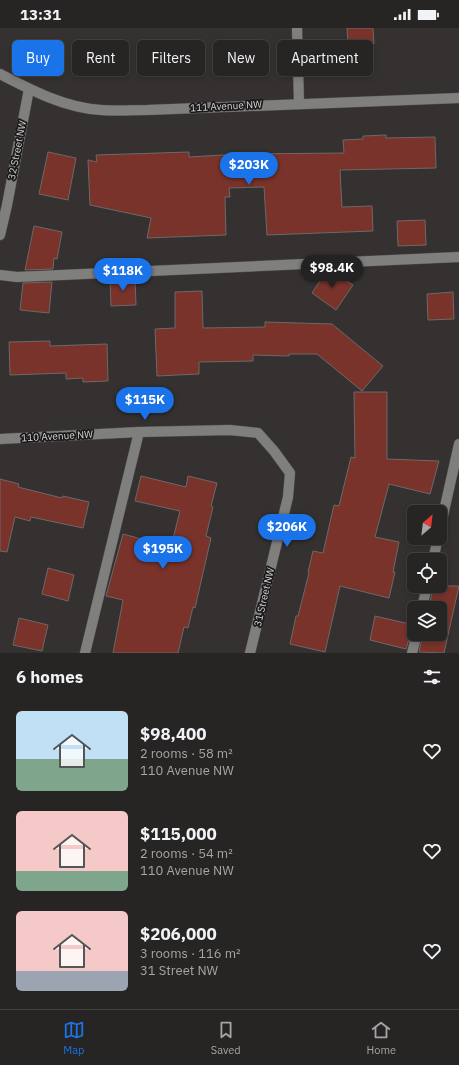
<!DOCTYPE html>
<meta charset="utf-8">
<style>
body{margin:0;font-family:"IBM Plex Sans",sans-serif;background:#2f2d2c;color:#f1f3f6;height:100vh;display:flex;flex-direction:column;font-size:15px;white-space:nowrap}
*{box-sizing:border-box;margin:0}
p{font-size:13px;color:#a4a5a6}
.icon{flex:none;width:22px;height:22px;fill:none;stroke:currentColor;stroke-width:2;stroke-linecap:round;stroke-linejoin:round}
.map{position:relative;height:625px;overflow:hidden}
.side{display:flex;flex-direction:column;background:#272524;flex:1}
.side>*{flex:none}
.hud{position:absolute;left:12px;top:12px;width:435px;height:36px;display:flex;gap:8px}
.needle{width:26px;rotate:28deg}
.fabs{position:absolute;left:407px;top:477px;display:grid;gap:8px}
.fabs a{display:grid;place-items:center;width:40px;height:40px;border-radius:6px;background:#272524;box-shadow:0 2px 6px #0003,0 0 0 1px #434241;font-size:20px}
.price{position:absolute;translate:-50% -34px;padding:0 9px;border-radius:14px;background:#1a73e8;color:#fff;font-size:13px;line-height:26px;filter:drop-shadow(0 1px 2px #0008)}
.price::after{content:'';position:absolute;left:50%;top:24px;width:12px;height:9px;margin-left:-6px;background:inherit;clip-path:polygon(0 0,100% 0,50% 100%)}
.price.active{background:#222;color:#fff}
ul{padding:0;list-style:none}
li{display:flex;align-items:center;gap:12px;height:100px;padding:0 16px}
li span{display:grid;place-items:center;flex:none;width:112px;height:80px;border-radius:6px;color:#555}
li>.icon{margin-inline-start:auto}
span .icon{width:48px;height:48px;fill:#fffc;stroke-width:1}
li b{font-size:17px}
h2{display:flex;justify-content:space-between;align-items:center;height:48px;padding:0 16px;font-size:17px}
.pill{padding:0 14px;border-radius:6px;background:#272524;box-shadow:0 2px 6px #0003,0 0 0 1px #434241;font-size:14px;line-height:36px}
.pill.active{background:#1a73e8;color:#fff}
.status{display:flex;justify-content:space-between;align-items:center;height:28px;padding:0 20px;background:#272524;direction:ltr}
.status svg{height:11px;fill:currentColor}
.menu{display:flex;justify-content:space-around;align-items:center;height:56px;border-top:1px solid #434241;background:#272524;font-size:11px;color:#a4a5a6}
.menu a{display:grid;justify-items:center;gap:2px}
.menu .active{color:#1a73e8}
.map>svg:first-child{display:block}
</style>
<div class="status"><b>13:31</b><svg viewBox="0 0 49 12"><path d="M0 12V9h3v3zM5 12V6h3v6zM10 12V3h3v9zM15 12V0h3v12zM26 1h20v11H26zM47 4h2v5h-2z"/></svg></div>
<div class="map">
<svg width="459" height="625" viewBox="0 0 459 625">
<rect width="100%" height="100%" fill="#343130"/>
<!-- building -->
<g fill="#79332a" stroke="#6c6968">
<polygon points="347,0 373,0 374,16 348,17"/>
<polygon points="386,107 386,110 435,109 436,140 340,142 342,179 372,178 373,203 267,207 264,159 229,160 230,169 225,169 226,207 147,210 151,190 90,177 88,132 97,134 96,127 189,124 189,129 240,126 344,125 343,112 363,111 363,108"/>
<polygon points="48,124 76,130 68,172 39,166"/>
<polygon points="425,192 426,217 398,218 397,193"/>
<polygon points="34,198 62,204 57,231 54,230 53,241 25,242"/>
<polygon points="328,241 353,257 336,282 312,265"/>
<polygon points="135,250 136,277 111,278 110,251"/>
<polygon points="52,254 49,285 20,282 23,255"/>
<polygon points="202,263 203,300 265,299 265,294 332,296 383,338 362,363 317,326 289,326 289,328 253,327 253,333 199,334 199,346 157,348 155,301 175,300 175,264"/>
<polygon points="453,264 454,291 428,292 427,266"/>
<polygon points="50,313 50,318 107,316 108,353 83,354 83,350 66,351 66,345 10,347 9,314"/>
<polygon points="354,364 387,364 387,431 439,433 430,466 389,456 375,509 399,514 393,544 395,544 389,570 340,558 325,624 290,616 296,588 298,588 309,545 308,544 313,523 323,525 334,477 339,478 351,429 355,430"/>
<polygon points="141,448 186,459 188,448 217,455 211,478 213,479 206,508 211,510 195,580 193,579 188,600 184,599 178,625 113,625 123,572 106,568 123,506 171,519 180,483 135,473"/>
<polygon points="0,451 19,456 18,459 62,470 63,468 89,474 83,500 31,489 30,493 15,489 7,524 0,523"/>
<polygon points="48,540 74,547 68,573 42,566"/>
<polygon points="433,558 459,558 444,625 419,624 423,606 440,606 440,580 429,580"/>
<polygon points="375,588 414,597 414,600 411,604 406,621 370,612"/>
<polygon points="19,590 48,597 42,623 13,617"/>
</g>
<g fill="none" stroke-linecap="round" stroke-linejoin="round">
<!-- minor casing -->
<g stroke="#514f4e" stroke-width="11">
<g id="minor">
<polyline points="297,0 299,75"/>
<path d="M0 46C31 62 65 80 101 82 116 83 132 82 147 82L459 70"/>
<polyline points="0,207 7,177 29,61"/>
<polyline points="0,247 17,249 459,229"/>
<polyline points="0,411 139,404 230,402 258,405 274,423 290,445 288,469 250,625"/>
<polyline points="440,501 459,416"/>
<polyline points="433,532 438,510"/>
<polyline points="422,580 427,558"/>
<polyline points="85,625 139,404"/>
<polyline points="412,625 417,606"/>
</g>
</g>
<!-- minor -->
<use href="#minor" stroke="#7f7f7e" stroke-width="10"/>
</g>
<g text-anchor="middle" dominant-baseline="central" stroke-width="3.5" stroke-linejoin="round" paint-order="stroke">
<!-- street labels -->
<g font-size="10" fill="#d7d5d4" stroke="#1a1919">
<text transform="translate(226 78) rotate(-3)">111 Avenue NW</text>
<text transform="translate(17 122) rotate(-79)">32 Street NW</text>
<text transform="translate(57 408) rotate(-3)">110 Avenue NW</text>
<text transform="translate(264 569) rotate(-77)">31 Street NW</text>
</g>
</g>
</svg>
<div class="fabs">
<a><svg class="needle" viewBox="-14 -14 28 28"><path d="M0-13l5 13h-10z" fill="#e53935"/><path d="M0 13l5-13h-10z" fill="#a4a5a6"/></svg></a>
<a><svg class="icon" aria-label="locate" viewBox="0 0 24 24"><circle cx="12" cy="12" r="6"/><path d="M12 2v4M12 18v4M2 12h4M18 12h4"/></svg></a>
<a><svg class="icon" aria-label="layers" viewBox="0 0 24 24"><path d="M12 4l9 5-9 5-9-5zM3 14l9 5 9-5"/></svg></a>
</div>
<b class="price" style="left:249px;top:158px">$203K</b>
<b class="price active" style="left:332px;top:261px">$98.4K</b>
<b class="price" style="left:123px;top:264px">$118K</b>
<b class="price" style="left:145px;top:393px">$115K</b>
<b class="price" style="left:287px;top:520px">$206K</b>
<b class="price" style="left:163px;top:542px">$195K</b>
<div class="hud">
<a class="pill active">Buy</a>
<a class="pill">Rent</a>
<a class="pill">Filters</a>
<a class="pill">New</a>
<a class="pill">Apartment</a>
</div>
</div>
<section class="side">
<h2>6 homes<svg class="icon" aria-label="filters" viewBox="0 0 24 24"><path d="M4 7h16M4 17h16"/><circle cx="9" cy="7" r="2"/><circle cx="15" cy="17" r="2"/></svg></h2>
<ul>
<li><span style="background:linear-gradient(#bfe0f5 60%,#7fa58c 0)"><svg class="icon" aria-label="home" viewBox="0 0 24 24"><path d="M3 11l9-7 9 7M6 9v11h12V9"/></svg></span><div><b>$98,400</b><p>2 rooms · 58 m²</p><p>110 Avenue NW</p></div><svg class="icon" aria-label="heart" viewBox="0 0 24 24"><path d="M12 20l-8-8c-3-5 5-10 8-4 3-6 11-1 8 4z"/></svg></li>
<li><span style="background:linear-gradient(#f6c9c9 75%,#7fa58c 0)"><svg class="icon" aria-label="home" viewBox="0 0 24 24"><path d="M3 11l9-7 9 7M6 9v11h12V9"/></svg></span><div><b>$115,000</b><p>2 rooms · 54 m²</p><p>110 Avenue NW</p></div><svg class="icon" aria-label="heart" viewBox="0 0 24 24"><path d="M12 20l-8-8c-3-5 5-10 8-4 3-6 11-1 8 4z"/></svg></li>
<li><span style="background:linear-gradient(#f6c9c9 75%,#9aa5b1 0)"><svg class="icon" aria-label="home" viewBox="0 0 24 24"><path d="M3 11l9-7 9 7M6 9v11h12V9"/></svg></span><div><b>$206,000</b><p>3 rooms · 116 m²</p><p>31 Street NW</p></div><svg class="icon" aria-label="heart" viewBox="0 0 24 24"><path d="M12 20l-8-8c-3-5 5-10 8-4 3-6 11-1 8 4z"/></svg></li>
</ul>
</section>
<nav class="menu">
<a class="active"><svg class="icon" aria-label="map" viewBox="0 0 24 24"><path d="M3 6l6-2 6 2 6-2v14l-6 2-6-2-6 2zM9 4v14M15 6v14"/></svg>Map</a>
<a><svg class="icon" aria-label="saved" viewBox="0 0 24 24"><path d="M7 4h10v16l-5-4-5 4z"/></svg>Saved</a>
<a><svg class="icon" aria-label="home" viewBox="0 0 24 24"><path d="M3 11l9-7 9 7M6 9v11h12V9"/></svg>Home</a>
</nav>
